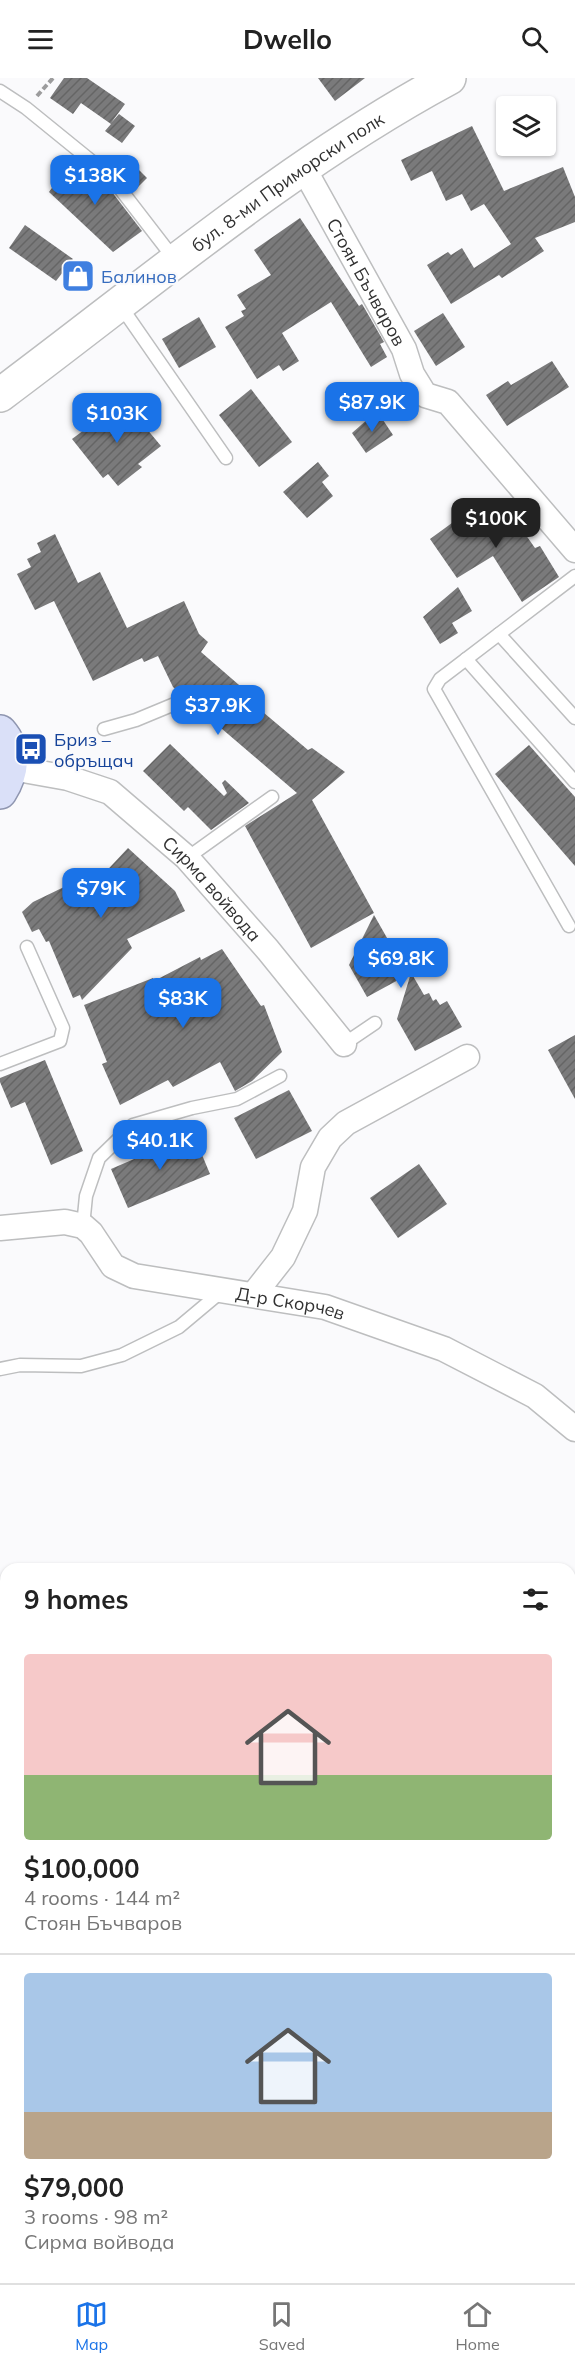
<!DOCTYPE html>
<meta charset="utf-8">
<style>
body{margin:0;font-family:Mulish,sans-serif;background:#f6f6f6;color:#222;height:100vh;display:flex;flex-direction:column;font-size:22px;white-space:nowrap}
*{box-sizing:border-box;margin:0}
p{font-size:20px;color:#767676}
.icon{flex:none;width:33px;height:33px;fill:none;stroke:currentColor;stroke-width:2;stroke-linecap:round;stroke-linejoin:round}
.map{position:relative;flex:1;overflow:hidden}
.drawer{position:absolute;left:0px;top:1485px;width:576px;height:720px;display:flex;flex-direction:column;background:#fff;border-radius:18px 18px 0 0;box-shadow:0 2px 4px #0004}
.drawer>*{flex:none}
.fabs{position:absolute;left:496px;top:18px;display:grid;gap:12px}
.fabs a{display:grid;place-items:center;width:60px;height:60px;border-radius:6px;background:#fff;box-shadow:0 2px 4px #0004;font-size:30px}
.price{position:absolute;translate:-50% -51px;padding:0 14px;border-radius:12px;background:#1a73e8;color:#fff;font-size:20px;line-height:39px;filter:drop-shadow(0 2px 3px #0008)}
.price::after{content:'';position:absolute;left:50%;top:36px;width:18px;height:14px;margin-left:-9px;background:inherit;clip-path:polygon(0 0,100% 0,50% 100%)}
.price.active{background:#222;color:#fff}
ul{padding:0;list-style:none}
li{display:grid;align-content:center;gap:12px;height:318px;padding:0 24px}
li+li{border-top:2px solid #e0e0e0}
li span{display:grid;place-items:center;height:186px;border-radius:6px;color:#555}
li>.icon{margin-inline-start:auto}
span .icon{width:108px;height:108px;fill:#fffc;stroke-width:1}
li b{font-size:26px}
h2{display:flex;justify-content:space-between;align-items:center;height:72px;padding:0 24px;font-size:26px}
header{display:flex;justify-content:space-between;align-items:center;height:78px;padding:0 24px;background:#fff;font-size:27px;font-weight:700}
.menu{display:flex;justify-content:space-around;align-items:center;height:84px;border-top:2px solid #e0e0e0;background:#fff;font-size:16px;color:#767676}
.menu a{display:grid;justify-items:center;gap:3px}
.menu .active{color:#1a73e8}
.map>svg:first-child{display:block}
</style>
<header><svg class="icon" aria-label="menu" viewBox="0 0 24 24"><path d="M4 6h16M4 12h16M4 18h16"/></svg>Dwello<svg class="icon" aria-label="search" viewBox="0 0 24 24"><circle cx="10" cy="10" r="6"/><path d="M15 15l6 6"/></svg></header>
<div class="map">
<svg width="575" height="2205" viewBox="0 0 575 2205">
<defs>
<pattern id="building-hatch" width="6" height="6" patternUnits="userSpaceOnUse" patternTransform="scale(1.5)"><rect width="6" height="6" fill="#7a7a7b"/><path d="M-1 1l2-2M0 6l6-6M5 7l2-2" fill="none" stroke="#656565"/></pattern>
</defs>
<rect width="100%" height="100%" fill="#fafafc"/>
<!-- building -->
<g fill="url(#building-hatch)">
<polygon points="64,0 87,0 125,26 111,45 119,36 135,48 122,65 105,53 111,46 81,25 73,36 50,20"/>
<polygon points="318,0 365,0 335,23"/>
<polygon points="472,48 504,113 563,89 575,119 575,144 535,160 544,173 502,200 499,197 451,226 427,187 448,174 451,177 462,170 474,190 511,166 484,126 471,133 462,116 446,123 432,93 411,103 401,82"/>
<polygon points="73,81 105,105 142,153 113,174 49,114"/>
<polygon points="135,88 147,100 133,114 122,100"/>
<polygon points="300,140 359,228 362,226 365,231 384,264 380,266 387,279 371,289 331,224 282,255 299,283 283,293 279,287 257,301 225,249 244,238 241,233 246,231 237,217 271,197 254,172"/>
<polygon points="25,147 73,181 56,203 9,170"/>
<polygon points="443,235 465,269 436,288 414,253"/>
<polygon points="199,239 216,269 179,290 162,261"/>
<polygon points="552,283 569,309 507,348 486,317 508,303 511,307"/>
<polygon points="251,311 292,364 259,389 219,337"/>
<polygon points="126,326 161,368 138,386 142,389 118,408 108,396 103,400 72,361 108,334 111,338"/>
<polygon points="377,333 393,357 366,375 352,355"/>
<polygon points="318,384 329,398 322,404 333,418 307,440 283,414"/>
<polygon points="490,426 506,429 535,470 540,468 559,499 522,524 493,478 457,500 430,461 467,434 470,439"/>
<polygon points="55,456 78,505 100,494 127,550 184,523 199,556 208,564 201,574 254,620 251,624 308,672 312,670 345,694 312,722 374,835 311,870 245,748 297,715 173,609 158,578 144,584 142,580 93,603 54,523 35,532 17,496 31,489 27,481 41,474 37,465"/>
<polygon points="458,509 472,533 452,545 458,555 440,566 423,539"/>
<polygon points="170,666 224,718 227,715 222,705 225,702 249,725 211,752 188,729 184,733 143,693"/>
<polygon points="529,667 575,719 575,788 495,696"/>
<polygon points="128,770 175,813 185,833 127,861 132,870 82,922 80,917 73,920 49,863 46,864 39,851 32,854 22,834 33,824 93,795 97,803"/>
<polygon points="374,837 395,874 398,872 424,917 429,915 433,923 436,921 440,927 447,923 462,949 415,973 397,941 411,895 367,919 349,887"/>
<polygon points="222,871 261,928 264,927 282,974 252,1003 235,1013 220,984 173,1009 168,1002 120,1027 102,986 107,984 84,927 153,900 154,903 200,879 201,882"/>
<polygon points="575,957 575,1021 548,972"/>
<polygon points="45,982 83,1073 51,1087 25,1024 11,1030 0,1004 0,1000"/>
<polygon points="289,1012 312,1053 256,1081 234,1040"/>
<polygon points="185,1059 188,1064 195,1060 210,1096 128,1130 111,1091"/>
<polygon points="419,1086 447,1126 398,1160 370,1120"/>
</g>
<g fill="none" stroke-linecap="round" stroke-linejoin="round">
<!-- lane casing -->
<g stroke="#bdbebf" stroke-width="15">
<g id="lane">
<polyline points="0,13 26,30 111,99 175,182"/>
<polyline points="120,227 226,380"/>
<polyline points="499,556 575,640"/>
<polyline points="466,581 575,704"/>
<polyline points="104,651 136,642 177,625"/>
<polyline points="187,780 272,719"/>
<polyline points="569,848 434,611 440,601 575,498"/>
<polyline points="344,966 375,945"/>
<polyline points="0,986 60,963 63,950 27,869"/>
<polyline points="83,1148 86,1118 99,1080 133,1047 192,1030 237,1021 280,998"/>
<polyline points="0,1291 20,1287 81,1288 122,1277 179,1249 222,1213"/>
<polyline points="570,2062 575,2058"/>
<polyline points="440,2205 441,2199"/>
</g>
</g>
<!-- street casing -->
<g stroke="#bdbebf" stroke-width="27">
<g id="street">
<path id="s1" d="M304 91 404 271 412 296 425 317 448 324 575 472"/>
<path id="s2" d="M12 690 68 700 110 714 187 780 268 872 344 966"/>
<path id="s3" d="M0 1150 65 1144 83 1148 91 1155 113 1188 134 1198 325 1229 444 1271 535 1318 575 1351"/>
<polyline points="254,1216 283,1179 305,1133 313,1089 330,1060 346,1045 467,979"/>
</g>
</g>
<!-- secondary casing -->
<g stroke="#bdbebf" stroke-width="36">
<g id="secondary">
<path id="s4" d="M0 317C145 209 289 86 449 0"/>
</g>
</g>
<!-- primary casing -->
<g stroke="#8f96b0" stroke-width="36">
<path id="primary" d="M0 654C16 672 12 695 0 714"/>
</g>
<!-- path -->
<polyline stroke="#9c9c9d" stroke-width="4" stroke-dasharray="6 3" stroke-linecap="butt" points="37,18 53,0"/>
<!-- lane -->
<use href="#lane" stroke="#fff" stroke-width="12"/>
<!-- street -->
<use href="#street" stroke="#fff" stroke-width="24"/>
<!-- secondary -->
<use href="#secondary" stroke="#fff" stroke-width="33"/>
<!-- primary -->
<use href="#primary" stroke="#dae0f8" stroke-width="33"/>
</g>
<!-- icons -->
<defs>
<g id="shop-square" transform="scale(1.725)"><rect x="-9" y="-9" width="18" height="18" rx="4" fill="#3f7fe0" stroke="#fafafc"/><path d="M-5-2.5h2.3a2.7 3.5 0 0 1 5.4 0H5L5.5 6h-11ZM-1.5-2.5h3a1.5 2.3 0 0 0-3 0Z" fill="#fff"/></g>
<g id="bus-square" transform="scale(1.725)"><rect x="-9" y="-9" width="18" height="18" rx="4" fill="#1a4fb4" stroke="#fafafc"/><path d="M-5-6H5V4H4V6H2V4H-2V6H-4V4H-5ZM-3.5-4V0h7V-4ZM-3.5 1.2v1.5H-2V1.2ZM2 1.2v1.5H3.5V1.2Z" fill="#fff"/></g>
</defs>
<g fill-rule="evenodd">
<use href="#shop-square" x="78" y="198"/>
<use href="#bus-square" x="31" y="671"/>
</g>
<g text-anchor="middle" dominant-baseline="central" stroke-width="4.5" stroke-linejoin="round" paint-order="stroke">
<!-- street labels -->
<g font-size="18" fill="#313131" stroke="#fafafc">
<text stroke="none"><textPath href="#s4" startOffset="358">бул. 8-ми Приморски полк</textPath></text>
<text stroke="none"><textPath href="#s1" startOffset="129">Стоян Бъчваров</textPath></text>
<text stroke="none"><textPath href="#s2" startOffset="242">Сирма войвода</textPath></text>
<text stroke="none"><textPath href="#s3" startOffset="316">Д-р Скорчев</textPath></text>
</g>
<!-- shop labels -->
<g font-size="18" fill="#366cbe" stroke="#fafafc" text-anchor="start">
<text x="101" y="198">Балинов</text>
</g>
<!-- transit labels -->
<g font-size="18" fill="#164399" stroke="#fafafc" text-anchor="start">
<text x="54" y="661">Бриз –<tspan x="54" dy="21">обръщач</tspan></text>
</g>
</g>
</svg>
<div class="fabs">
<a><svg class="icon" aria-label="layers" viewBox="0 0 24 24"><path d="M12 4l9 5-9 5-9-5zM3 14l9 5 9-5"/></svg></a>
</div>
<b class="price" style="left:95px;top:128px">$138K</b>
<b class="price" style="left:372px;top:355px">$87.9K</b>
<b class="price" style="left:117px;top:366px">$103K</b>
<b class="price active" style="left:496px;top:471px">$100K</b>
<b class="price" style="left:218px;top:658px">$37.9K</b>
<b class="price" style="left:101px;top:841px">$79K</b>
<b class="price" style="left:401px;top:911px">$69.8K</b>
<b class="price" style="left:183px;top:951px">$83K</b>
<b class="price" style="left:160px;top:1093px">$40.1K</b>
<section class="drawer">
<h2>9 homes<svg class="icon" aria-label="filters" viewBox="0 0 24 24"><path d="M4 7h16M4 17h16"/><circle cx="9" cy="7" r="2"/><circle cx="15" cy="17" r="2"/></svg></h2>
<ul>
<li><span style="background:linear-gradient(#f6c9c9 65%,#8fb573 0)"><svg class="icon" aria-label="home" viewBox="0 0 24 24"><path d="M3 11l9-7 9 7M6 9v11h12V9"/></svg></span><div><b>$100,000</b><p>4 rooms · 144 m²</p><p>Стоян Бъчваров</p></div></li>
<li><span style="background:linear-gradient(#a9c7e8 75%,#b9a48a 0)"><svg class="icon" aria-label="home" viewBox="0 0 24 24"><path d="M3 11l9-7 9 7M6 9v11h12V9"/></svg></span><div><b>$79,000</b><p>3 rooms · 98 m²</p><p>Сирма войвода</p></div></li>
</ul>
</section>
</div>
<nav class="menu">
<a class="active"><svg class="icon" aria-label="map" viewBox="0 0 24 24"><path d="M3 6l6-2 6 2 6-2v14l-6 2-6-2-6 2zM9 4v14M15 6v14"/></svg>Map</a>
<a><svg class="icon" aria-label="saved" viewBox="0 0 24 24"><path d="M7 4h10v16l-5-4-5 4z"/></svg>Saved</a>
<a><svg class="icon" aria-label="home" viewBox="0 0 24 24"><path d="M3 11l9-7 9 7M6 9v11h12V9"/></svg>Home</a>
</nav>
